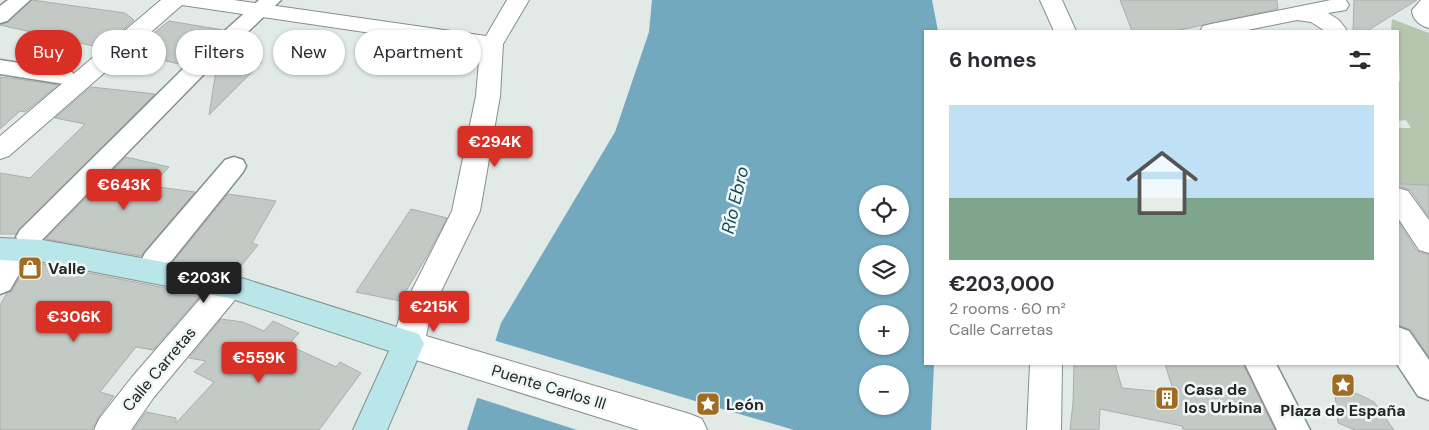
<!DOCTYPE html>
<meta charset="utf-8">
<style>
body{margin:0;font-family:"DM Sans",sans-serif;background:#f7f7f7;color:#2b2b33;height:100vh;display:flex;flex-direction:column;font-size:19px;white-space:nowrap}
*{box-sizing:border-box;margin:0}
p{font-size:16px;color:#7c7c81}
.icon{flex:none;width:28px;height:28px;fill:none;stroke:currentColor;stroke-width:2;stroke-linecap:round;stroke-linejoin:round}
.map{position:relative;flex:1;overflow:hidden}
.side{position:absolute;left:924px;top:30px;width:475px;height:335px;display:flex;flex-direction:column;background:#fff;border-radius:0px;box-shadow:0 1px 4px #0004}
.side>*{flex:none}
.top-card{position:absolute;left:15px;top:30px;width:475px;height:45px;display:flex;gap:10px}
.buttons{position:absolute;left:859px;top:185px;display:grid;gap:10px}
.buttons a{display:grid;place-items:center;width:50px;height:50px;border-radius:50%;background:#fff;box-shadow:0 1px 4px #0004;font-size:25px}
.price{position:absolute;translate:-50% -42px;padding:0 11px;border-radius:5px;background:#d93025;color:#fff;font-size:16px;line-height:32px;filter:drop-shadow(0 1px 2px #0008)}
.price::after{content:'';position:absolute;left:50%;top:30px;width:15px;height:11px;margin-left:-8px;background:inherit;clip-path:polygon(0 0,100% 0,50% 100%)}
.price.on{background:#222;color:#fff}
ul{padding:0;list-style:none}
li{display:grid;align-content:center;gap:10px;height:265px;padding:0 25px}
li span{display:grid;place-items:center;height:155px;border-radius:0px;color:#555}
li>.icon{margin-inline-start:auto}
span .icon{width:90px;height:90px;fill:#fffc;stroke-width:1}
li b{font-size:21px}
h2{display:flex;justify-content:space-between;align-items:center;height:60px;padding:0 25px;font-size:21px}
.pill{padding:0 18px;border-radius:22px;background:#fff;box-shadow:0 1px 4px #0004;font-size:18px;line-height:45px}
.pill.on{background:#d93025;color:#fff}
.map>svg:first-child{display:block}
</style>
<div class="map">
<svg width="1429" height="430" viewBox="0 0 1429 430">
<rect width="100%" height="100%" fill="#e2eae8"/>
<!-- green -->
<polygon fill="#b4c6ad" points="1392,19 1429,33 1429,185 1400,184 1398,181 1398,128 1411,128 1406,120 1398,121 1398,81 1400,81 1398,31 1391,31"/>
<!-- water -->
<path fill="#72a9bf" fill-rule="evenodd" d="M652 0H932L938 31H925V364H934L931 430H467L501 323 615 132 649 32ZM868 194H900V226H868ZM868 254H900V286H868ZM868 314H900V346H868ZM868 374H900V406H868Z"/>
<!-- pier -->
<polygon fill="#e2eae8" points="493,340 685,398 794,430 577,430 475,397"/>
<!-- building -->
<g fill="#c3cac6" stroke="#a9b0ac">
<polygon points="32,0 125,13 134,20 102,48 0,25 8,22"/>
<polygon points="1120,0 1277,0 1278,9 1175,31 1132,31"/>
<polygon points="1354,0 1417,0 1367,31 1353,31"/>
<polygon points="169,21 223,30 184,65 129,53"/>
<polygon points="227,55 262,62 209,115 217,64"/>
<polygon points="0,77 18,79 58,85 25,112 20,111 0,129"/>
<polygon points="91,87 155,94 16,234 0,234 0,173 30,178 85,124 55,118"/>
<polygon points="126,157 169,167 151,186 195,192 141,256 46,239"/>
<polygon points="1398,184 1429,185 1429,217 1410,190 1398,186"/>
<polygon points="228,194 276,201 252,243 258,245 236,272 173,262"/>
<polygon points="411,209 447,218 427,256 400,301 356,292"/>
<polygon points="1398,221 1417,251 1429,255 1429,357 1411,330 1398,325"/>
<polygon points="27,263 43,264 201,295 153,350 136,347 100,392 114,396 98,418 92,430 0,430 0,305 7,293 12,291"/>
<polygon points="221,319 243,322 264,331 273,321 299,333 288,345 336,367 340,362 361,373 319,430 133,430 146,412 176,418 176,423 214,382 194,372 206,361 189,358"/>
<polygon points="1074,364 1115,364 1122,388 1174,393 1165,364 1243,364 1275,430 1183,430 1182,426 1100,409 1099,430 1070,430 1073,403"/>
<polygon points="1351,393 1358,394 1374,402 1394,430 1355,430 1338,423 1335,394"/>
</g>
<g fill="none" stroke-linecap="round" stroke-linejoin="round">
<!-- pedestrian casing -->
<g stroke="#878f8d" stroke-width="3">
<g id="pedestrian">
<polygon points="8,0 30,0 7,21 0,23 0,6"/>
<polygon points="259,0 281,0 206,72 38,244 29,248 20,244 16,237 20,230 190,62"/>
<polygon points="0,60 64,70 72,72 75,77 72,82 64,84 0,74"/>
<polygon points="234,157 243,160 246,166 243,172 165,269 155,272 145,269 141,261 145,253 225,160"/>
<polygon points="13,249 23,252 27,260 10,290 0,294 0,258 3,252"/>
<polygon points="1398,327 1409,331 1429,360 1429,400 1418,396 1397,364"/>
<polygon points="1245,364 1276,364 1310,430 1277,430"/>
</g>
</g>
<!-- minor casing -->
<g stroke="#878f8d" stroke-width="2">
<g id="minor">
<polygon points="161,0 234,0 486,36 507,0 529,0 503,44 500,96 480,211 431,312 426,336 690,414 702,419 707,430 639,430 397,354 392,344 401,312 452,211 476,96 480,49 182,5 9,156 0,159 0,136"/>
<polygon points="1040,0 1062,0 1076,31 1054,31"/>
<polygon points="1331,0 1346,0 1349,5 1346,10 1328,13 1339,20 1346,29 1345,31 1325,31 1311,22 1297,20 1243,31 1200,31 1203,26 1211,24"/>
<path d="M1421 0H1429V28C1421 26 1412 20 1412 10Z"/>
<polygon points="1398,188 1408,191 1429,220 1429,253 1419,250 1398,218"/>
<polygon points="229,274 239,277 244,286 239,295 154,397 131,430 94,430 99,419 132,377 219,277"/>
<polygon points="1030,364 1062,364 1061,430 1027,430"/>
</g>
</g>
<!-- secondary casing -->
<g stroke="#878f8d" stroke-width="2">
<polygon id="secondary" points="0,238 43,240 229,274 419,334 424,344 387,430 353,430 389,351 229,298 43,262 0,260"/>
</g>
<!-- pedestrian -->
<use href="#pedestrian" fill="#fff" fill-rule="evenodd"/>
<!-- minor -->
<use href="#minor" fill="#fff" fill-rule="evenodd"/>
<!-- secondary -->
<use href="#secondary" fill="#b8e6e9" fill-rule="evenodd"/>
</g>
<!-- icons -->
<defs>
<g id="shop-square" transform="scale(1.25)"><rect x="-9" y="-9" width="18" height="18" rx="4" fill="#a06c24" stroke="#eff8f6"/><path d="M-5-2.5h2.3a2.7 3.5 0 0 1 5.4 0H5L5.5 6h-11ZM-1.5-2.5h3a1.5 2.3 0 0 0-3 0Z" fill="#fff"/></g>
<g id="sight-square" transform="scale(1.25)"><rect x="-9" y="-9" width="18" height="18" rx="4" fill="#a06c24" stroke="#eff8f6"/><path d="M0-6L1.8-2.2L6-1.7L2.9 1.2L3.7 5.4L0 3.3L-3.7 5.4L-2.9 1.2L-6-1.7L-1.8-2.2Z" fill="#fff"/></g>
<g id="building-square" transform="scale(1.25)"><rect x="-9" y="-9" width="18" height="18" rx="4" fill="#a06c24" stroke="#eff8f6"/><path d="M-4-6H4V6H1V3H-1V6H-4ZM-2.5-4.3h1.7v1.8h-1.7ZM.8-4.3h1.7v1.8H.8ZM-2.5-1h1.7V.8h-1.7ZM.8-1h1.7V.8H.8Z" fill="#fff"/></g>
</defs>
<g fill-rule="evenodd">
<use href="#shop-square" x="30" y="268"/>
<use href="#sight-square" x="1343" y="385"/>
<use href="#building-square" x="1167" y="398"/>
<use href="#sight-square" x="708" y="404"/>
</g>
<g text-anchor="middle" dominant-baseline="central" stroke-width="5" stroke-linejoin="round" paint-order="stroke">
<!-- poi labels -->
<g font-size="16" font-weight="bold" fill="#232625" stroke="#eff8f6" text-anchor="start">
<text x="48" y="268">Valle</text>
<text x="1184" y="389">Casa de<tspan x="1184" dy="18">los Urbina</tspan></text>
<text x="726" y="404">León</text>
<text x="1343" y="410" text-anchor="middle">Plaza de España</text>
</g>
<!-- street labels -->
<g font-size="16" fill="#232625" stroke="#eff8f6">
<text transform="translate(159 369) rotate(-50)">Calle Carretas</text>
<text transform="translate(549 387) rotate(17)">Puente Carlos III</text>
</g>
<!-- water labels -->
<g font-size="18" font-style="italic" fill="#194858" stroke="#eff8f6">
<text transform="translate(735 200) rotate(-77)">Río Ebro</text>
</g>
</g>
</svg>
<div class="buttons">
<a><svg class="icon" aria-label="locate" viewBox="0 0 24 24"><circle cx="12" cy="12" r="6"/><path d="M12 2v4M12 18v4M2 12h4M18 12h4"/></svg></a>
<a><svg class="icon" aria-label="layers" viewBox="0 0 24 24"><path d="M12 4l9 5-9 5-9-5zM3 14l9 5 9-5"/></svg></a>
<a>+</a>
<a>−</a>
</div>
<b class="price" style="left:495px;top:168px">€294K</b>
<b class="price" style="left:124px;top:211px">€643K</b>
<b class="price on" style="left:204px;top:304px">€203K</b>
<b class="price" style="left:434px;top:333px">€215K</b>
<b class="price" style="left:74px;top:343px">€306K</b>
<b class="price" style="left:259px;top:384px">€559K</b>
<div class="top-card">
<a class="pill on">Buy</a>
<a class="pill">Rent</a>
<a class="pill">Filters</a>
<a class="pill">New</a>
<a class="pill">Apartment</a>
</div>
<section class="side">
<h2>6 homes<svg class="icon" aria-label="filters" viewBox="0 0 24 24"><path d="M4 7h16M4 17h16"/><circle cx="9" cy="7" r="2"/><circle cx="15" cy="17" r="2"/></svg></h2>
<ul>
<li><span style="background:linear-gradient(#bfe0f5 60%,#7fa58c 0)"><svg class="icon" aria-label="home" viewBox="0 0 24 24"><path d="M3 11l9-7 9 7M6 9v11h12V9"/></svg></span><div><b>€203,000</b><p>2 rooms · 60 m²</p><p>Calle Carretas</p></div></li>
</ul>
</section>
</div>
